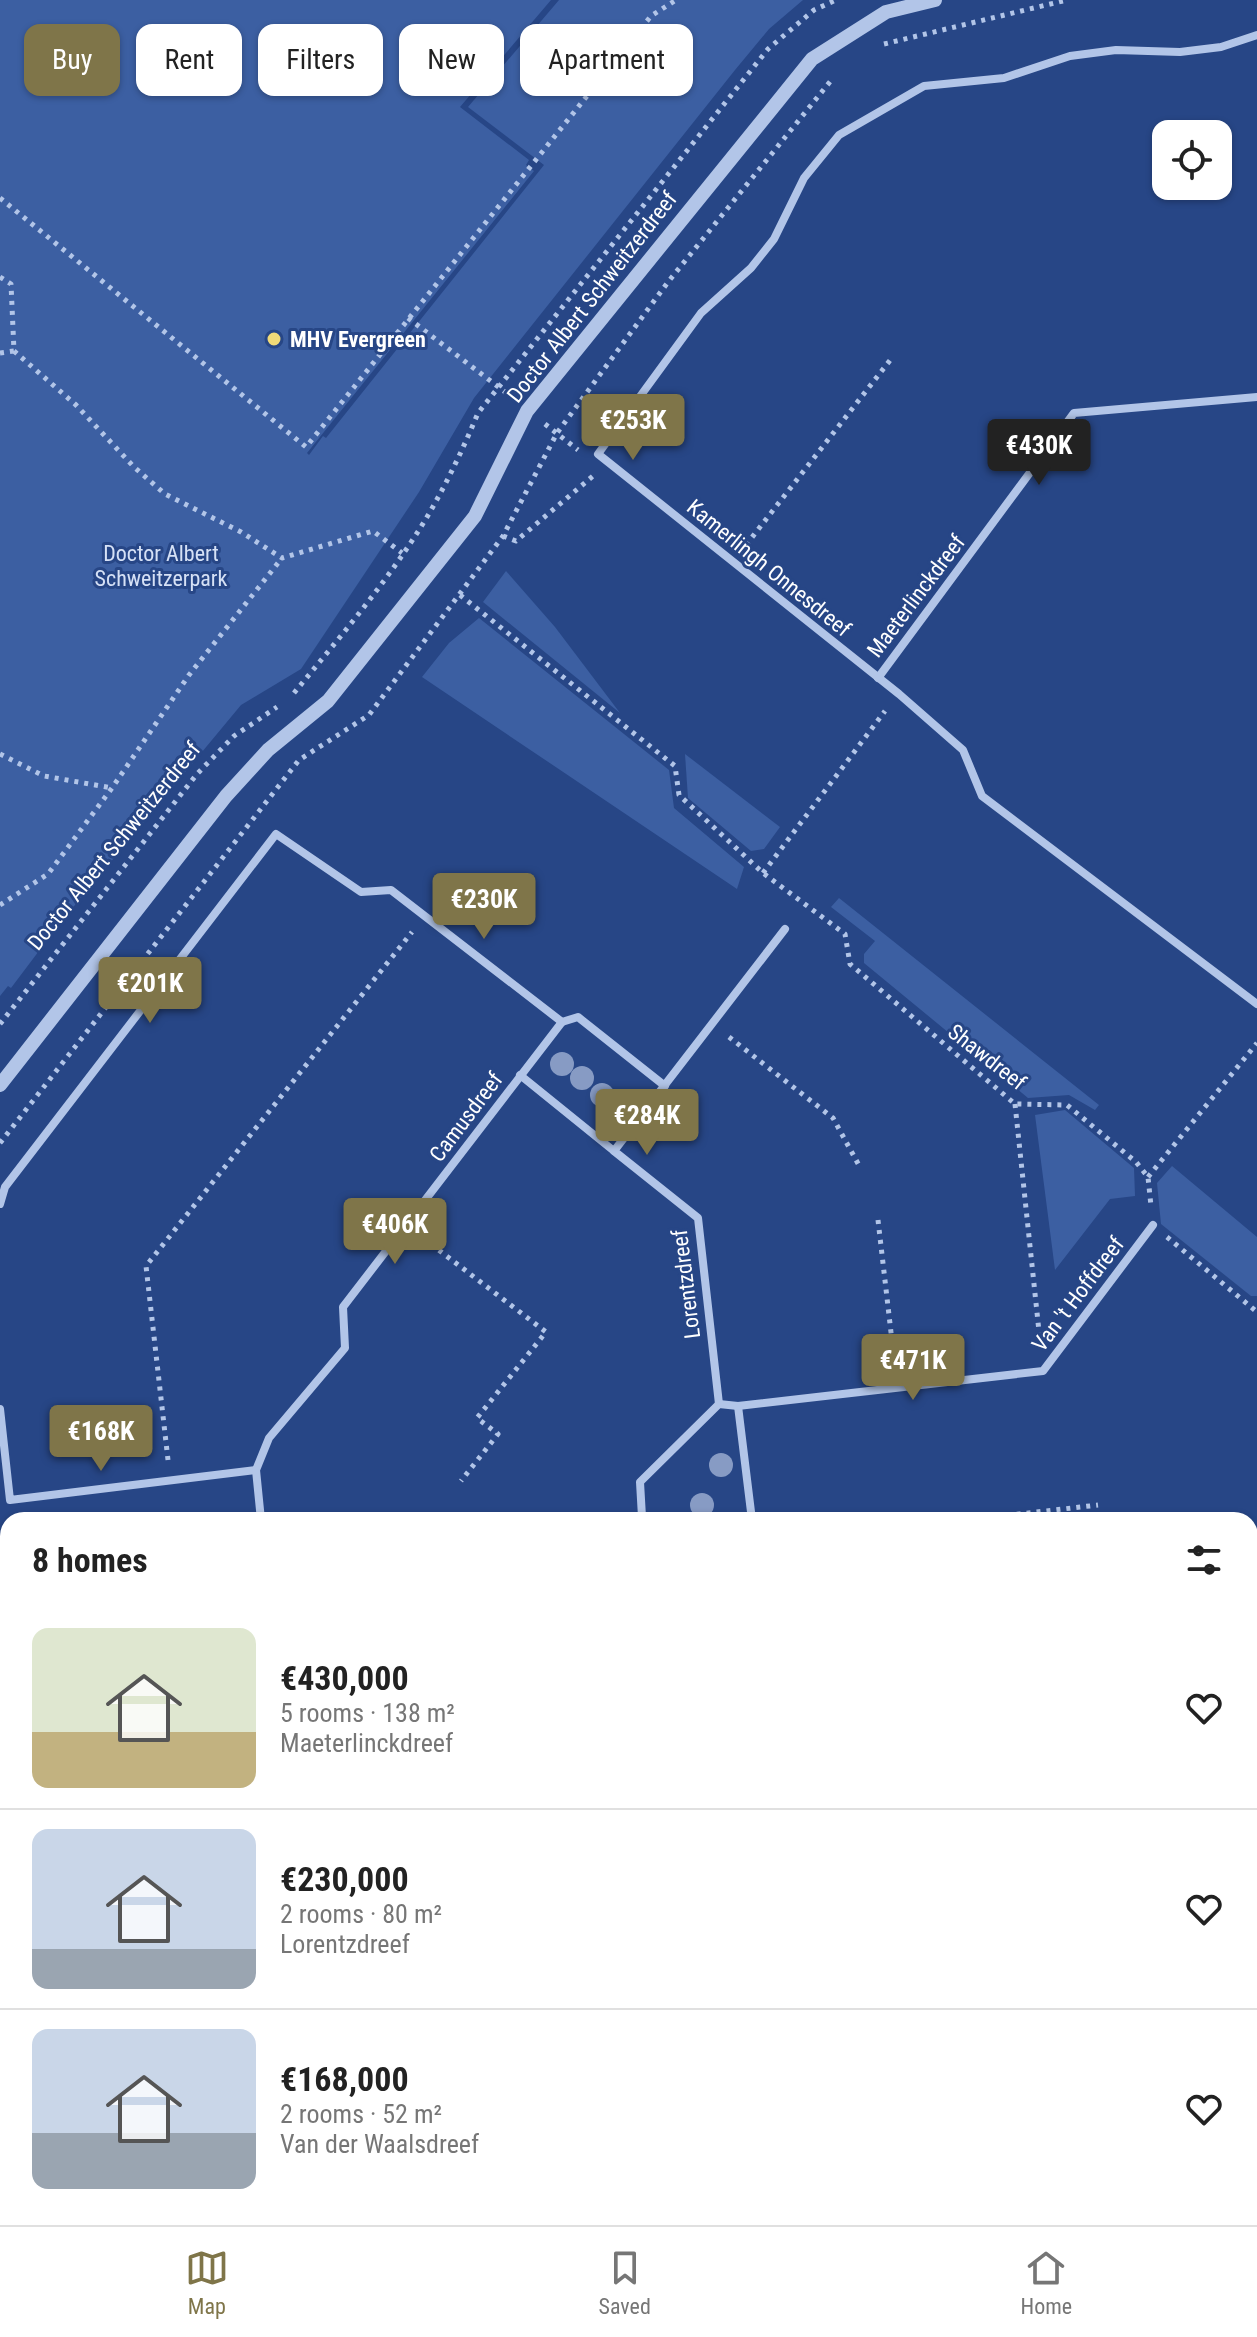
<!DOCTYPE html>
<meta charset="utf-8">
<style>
body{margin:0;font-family:"Roboto Condensed",sans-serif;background:#f2f2f2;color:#222;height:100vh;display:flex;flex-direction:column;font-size:30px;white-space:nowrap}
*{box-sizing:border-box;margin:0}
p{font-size:26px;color:#767676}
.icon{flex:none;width:44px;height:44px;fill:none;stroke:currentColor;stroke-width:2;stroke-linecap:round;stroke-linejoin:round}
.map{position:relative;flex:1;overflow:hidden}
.drawer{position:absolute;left:0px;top:1512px;width:1258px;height:714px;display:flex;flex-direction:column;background:#fff;border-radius:24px 24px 0 0;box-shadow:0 2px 6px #0004}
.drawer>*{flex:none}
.hud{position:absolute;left:24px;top:24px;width:800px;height:72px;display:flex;gap:16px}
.tools{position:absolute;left:1152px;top:120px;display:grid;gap:16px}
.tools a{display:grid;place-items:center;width:80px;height:80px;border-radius:16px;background:#fff;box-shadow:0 2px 6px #0004;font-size:40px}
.price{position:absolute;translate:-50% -68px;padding:0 18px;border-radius:8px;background:#7f7549;color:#fff;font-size:26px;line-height:52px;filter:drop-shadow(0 2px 4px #0008)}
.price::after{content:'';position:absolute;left:50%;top:48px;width:24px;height:18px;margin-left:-12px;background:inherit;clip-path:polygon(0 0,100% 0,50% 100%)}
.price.active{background:#222;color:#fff}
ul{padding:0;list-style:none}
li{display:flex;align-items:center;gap:24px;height:200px;padding:0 32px}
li+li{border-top:2px solid #e0e0e0}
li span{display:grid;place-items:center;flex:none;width:224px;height:160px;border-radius:16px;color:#555}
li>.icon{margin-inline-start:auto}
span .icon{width:96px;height:96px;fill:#fffc;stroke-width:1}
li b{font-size:34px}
h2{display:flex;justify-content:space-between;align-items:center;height:96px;padding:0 32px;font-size:34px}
.tag{padding:0 28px;border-radius:16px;background:#fff;box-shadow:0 2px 6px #0004;font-size:28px;line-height:72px}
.tag.active{background:#7f7549;color:#fff}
.tabs{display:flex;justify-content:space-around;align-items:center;height:112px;border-top:2px solid #e0e0e0;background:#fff;font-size:22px;color:#767676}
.tabs a{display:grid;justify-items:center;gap:4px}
.tabs .active{color:#7f7549}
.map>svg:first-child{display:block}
</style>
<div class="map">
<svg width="1257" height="2225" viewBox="0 0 1257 2225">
<rect width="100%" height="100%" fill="#274686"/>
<!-- green -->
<g fill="#3c5fa2">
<polygon points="0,0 551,0 460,107 529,160 526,165 534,171 307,453 309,455 323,436 326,438 544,165 468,107 559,0 803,0 769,29 735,70 474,398 419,492 301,669 241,705 60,923 11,988 8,986 0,996"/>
<polygon points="506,571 555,627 620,713 483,602"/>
<polygon points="479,618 669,770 674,808 744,867 737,889 422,677 449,643"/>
<polygon points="685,754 780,827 764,849 751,851 688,798"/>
<polygon points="839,898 1099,1105 1095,1110 1069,1095 1028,1098 864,963 864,954 875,941 831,907"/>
<polygon points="1065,1110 1134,1168 1135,1196 1110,1199 1055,1270 1035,1115"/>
<polygon points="1172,1166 1257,1237 1257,1296 1251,1296 1161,1224 1157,1183"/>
<polygon points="0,1830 8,1837 8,1894 0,1901"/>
<polygon points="143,2218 199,2218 208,2225 79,2225"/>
<polygon points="421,2218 483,2218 491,2225 430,2225"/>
<polygon points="660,2218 709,2218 718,2225 669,2225"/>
</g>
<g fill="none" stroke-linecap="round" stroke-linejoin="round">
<!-- path -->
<g stroke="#b2c5e8" stroke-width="5" stroke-dasharray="4 6" stroke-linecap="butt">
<polyline points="884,44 1067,0"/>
<polyline points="0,198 306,447 651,16 676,0"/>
<polyline points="0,277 11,284 14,351 76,405 134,467 165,494 241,532 282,558 373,531 402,553"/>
<polyline points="408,318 509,395"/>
<polyline points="0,353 14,351"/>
<polyline points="545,424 578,450"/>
<polyline points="503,536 516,541 593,476"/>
<polyline points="746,545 891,359"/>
<polyline points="460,595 675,766 679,795 763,873 845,934 850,964 1015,1104 1067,1105 1136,1162 1148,1177 1151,1206"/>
<path d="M294 693C340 637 389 580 427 517 447 483 463 449 478 413L768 49 814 10 836 0"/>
<polyline points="0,754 44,776 112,788"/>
<polyline points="763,873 885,711"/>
<polyline points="0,905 48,874 112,788 189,675 282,558"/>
<polyline points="0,1024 197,774 234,736 277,707"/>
<polyline points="729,1037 833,1118 861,1169"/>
<polyline points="1015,1104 1040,1341"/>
<polyline points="0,1143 299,760 369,715 503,536 557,433 668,282 833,78"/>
<polyline points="1148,1177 1257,1043"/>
<polyline points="878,1220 895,1367"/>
<polyline points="1167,1237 1257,1312"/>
<polyline points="423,1238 546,1332 477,1418 498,1434 461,1481"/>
<polyline points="168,1460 146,1266 412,932"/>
<polyline points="967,1520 1098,1505"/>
<polyline points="0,1660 8,1691"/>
<polyline points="0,1805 8,1814"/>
<polyline points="1250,1871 1257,1876"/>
<polyline points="0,1876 8,1866"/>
<polyline points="0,1921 8,1917"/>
<polyline points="1250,1976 1257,1967"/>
<polyline points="1250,2174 1257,2165"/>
<polyline points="149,2218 149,2225"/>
<polyline points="516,2218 525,2225"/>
<polyline points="629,2218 638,2225"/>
<polyline points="1209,2225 1215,2218"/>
</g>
<!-- minor -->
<g stroke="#b2c5e8" stroke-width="8">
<polyline points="1257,35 1221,47 1180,52 1116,50 1070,56 1004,78 924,86 839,135 804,178 774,239 751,268 701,313 598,454 899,694 963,750 982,796 1257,1004"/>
<polyline points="878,678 1074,413 1257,397"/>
<polyline points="520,1075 614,1151"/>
<polyline points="0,1204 5,1187 276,834 361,892 391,890 562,1022 578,1017 665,1086"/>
<polyline points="719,1404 698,1218 614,1151 785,929"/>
<polyline points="738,1406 752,1520"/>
<polyline points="0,1409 10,1500 256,1470"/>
<polyline points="261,1520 256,1470 269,1438 345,1348 343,1307 562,1022"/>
<polyline points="640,1520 642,1517 640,1482 719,1404 738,1406 1043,1371 1153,1225"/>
<polyline points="1250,1761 1257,1760"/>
<polyline points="1157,2218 1165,2225"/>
<polyline points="1022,2225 1027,2218"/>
</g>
<!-- tertiary -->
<g stroke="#b2c5e8" stroke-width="14">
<polyline points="0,1085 226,796 268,750 328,701 475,516 527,411 812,59 886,12 935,0"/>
<polyline points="0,1751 8,1765"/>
<polyline points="572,2218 581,2225"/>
</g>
</g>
<!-- trees -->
<g fill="#879bc4">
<circle cx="562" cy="1064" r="12"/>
<circle cx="582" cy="1078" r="12"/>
<circle cx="602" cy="1095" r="12"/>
<circle cx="624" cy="1111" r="12"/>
<circle cx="721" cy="1465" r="12"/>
<circle cx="702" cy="1505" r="12"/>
</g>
<!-- markers -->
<circle fill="#f0da78" stroke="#274686" stroke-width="3" cx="274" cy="339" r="8"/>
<g text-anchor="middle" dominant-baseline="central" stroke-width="6" stroke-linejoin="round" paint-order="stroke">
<!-- street labels -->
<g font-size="22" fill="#fff" stroke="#274686">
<text transform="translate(592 297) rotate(-52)">Doctor Albert Schweitzerdreef</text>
<text transform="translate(769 568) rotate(39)">Kamerlingh Onnesdreef</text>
<text transform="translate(916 596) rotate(-53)">Maeterlinckdreef</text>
<text transform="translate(114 846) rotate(-51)">Doctor Albert Schweitzerdreef</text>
<text transform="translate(987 1057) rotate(38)">Shawdreef</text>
<text transform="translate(466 1117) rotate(-53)">Camusdreef</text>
<text transform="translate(686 1284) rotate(-97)">Lorentzdreef</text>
<text transform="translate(1078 1294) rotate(-53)">Van 't Hoffdreef</text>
</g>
<!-- poi labels -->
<g font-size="22" font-weight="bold" fill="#fff" stroke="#274686" text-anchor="start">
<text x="290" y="339">MHV Evergreen</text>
</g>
<!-- park labels -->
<g font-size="22" fill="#d6e1f6" stroke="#274686">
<text x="161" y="553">Doctor Albert<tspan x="161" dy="25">Schweitzerpark</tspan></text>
</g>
</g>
</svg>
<div class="tools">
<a><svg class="icon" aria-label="locate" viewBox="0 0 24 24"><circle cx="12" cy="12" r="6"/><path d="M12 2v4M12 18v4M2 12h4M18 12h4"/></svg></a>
</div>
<b class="price" style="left:633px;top:462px">€253K</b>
<b class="price active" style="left:1039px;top:487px">€430K</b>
<b class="price" style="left:484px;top:941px">€230K</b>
<b class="price" style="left:150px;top:1025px">€201K</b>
<b class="price" style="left:647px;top:1157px">€284K</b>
<b class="price" style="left:395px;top:1266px">€406K</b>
<b class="price" style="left:913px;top:1402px">€471K</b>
<b class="price" style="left:101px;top:1473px">€168K</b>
<div class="hud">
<a class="tag active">Buy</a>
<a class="tag">Rent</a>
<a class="tag">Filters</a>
<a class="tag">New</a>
<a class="tag">Apartment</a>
</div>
<section class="drawer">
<h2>8 homes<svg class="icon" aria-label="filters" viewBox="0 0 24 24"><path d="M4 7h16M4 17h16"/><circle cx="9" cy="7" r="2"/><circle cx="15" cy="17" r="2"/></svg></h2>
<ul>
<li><span style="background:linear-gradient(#dfe7d0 65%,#c2b280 0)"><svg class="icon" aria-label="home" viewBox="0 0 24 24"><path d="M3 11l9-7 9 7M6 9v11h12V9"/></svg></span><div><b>€430,000</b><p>5 rooms · 138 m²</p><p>Maeterlinckdreef</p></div><svg class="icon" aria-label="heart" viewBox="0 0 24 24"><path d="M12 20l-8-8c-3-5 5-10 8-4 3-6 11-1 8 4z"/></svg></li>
<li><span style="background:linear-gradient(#c9d6e8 75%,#9aa5b1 0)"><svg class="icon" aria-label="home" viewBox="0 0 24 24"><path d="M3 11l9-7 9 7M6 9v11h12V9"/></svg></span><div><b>€230,000</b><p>2 rooms · 80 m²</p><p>Lorentzdreef</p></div><svg class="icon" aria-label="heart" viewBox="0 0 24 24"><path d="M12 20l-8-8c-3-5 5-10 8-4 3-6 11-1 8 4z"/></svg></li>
<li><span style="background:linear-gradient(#c9d6e8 65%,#9aa5b1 0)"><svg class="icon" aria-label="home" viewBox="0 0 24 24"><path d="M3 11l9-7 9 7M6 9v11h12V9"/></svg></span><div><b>€168,000</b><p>2 rooms · 52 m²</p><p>Van der Waalsdreef</p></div><svg class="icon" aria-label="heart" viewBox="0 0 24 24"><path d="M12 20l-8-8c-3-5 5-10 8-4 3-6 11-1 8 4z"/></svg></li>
</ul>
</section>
</div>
<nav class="tabs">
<a class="active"><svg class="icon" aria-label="map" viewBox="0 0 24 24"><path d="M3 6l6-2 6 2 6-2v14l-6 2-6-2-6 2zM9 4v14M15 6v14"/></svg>Map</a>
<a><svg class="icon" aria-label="saved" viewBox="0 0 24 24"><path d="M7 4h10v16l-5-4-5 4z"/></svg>Saved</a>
<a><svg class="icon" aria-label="home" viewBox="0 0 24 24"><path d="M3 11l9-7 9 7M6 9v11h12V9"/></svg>Home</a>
</nav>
